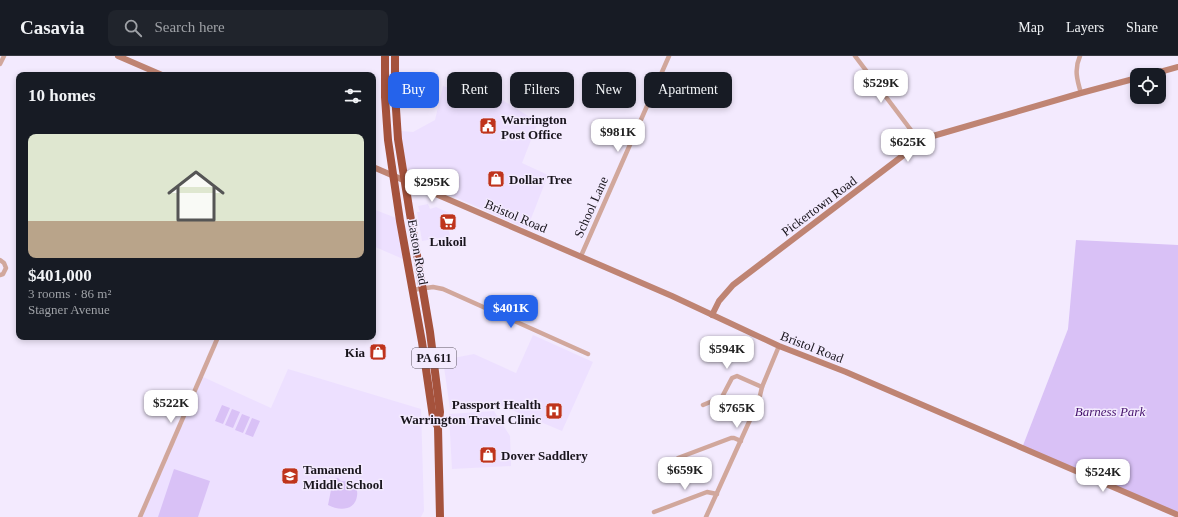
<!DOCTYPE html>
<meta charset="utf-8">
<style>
body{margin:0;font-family:Georgia,serif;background:#20242c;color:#f1f3f6;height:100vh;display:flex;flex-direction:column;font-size:15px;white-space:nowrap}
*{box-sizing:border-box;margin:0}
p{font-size:13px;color:#9ea1a6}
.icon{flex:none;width:22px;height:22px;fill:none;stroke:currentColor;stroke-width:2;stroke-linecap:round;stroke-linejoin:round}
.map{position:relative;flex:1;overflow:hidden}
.drawer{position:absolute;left:16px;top:16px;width:360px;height:268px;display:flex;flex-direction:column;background:#171b24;border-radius:8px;box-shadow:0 2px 6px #0003}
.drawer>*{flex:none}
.hud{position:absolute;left:388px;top:16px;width:380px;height:36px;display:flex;gap:8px}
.buttons{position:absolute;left:1130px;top:12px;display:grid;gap:8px}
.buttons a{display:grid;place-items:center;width:36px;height:36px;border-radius:8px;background:#171b24;box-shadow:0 2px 6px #0003;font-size:20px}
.price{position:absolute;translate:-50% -34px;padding:0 9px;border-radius:8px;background:#fff;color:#222;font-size:13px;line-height:26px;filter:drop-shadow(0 1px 2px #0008)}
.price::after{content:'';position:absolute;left:50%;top:24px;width:12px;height:9px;margin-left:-6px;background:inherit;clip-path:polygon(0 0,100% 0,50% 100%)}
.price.active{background:#2563eb;color:#fff}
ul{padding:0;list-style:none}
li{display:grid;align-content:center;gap:8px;height:212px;padding:0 12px}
li span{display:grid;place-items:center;height:124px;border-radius:8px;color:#555}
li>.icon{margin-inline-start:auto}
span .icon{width:72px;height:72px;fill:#fffc;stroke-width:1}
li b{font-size:17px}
h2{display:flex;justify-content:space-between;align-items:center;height:48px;padding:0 12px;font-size:17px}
.pill{padding:0 14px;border-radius:8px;background:#171b24;box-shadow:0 2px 6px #0003;font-size:14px;line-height:36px}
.pill.active{background:#2563eb;color:#fff}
header{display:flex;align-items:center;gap:24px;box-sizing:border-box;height:56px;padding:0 20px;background:#171b24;border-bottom:1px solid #363941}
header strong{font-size:19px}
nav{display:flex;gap:22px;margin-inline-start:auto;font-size:14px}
.search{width:280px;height:36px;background:#20242c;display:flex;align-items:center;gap:10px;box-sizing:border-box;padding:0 14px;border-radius:8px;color:#9ea1a6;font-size:15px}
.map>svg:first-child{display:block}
</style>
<header>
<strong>Casavia</strong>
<div class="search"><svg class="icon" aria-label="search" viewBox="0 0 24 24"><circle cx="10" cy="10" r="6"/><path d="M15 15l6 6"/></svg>Search here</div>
<nav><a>Map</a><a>Layers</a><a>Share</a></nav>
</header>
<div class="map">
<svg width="1178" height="461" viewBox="0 0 1178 461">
<rect width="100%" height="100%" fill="#f3eafe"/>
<!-- built -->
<g fill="#ede0ff">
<polygon points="443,30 473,39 476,32 499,42 538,66 522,107 548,119 527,173 412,122 407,117 401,75 413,76 435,64"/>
<polygon points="428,148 430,153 436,151 451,158 452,169 448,170 450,180 422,185 417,156 420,156 418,150"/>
<polygon points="373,153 396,162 403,203 373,190"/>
<polygon points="533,279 593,306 562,375 500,349 450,353 443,304 474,298 516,317"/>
<polygon points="288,313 421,353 424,455 421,461 139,461 201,320 271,352"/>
<polygon points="494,355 510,380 511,410 452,413 449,358"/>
</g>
<!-- green -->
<g fill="#d9c1f6">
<polygon points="1076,184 1178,189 1178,459 1022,392 1068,273"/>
<polygon points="222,349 230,352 223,368 215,365"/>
<polygon points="232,353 240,356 233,372 225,369"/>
<polygon points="242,358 250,361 243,377 235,374"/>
<polygon points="252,362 260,365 253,381 245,378"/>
<polygon points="174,413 210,425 198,461 158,461"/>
<path d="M338 422 341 425 355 426C356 430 358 436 357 440 355 455 339 455 328 449L331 434 327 430 330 424Z"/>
</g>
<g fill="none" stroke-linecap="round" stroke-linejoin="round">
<!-- street -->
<g stroke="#d1a79c" stroke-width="4.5">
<polyline points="855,0 920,86"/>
<path d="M1080 0C1074 13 1077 24 1081 37"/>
<polyline points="0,8 4,0"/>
<polyline points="581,200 669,0"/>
<polyline points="0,204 4,207 6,212 3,218 0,219"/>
<polyline points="412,234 433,231 443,233 588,298"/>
<polyline points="703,349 722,341 732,322 737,320 762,331"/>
<polyline points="678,402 731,382 734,382 741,385"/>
<polyline points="654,456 707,436 717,438"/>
<polyline points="140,461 218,281"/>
<polyline points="706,461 759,344 762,331 779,290"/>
</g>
<!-- secondary -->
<g stroke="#bf8473" stroke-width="6">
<polyline points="118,0 162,19"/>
<polyline points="1149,19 1178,11"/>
<polyline points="373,111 672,240 779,290 846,316 1178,459"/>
<polyline points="712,259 719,245 733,229 926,82 1081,37 1137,22"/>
</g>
<!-- highway -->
<g stroke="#a5523c" stroke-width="8">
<polyline points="385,0 385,41 388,84 400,165 422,286 433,361 438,371"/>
<polyline points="395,0 395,38 398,83 410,158 430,276 440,356 438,371 440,461"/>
</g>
</g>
<!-- icons -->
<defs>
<g id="civic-square" transform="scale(0.9)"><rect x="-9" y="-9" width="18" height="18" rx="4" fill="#bf341c" stroke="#f3eafe"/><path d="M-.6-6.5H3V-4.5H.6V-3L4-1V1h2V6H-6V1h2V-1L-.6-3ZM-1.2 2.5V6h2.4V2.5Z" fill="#fff"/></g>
<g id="shop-square" transform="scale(0.9)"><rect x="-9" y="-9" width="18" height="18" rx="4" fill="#bf341c" stroke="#f3eafe"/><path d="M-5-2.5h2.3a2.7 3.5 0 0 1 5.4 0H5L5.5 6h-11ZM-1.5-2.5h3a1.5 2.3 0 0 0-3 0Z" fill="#fff"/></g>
<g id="supermarket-square" transform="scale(0.9)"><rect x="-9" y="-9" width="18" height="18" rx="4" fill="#bf341c" stroke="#f3eafe"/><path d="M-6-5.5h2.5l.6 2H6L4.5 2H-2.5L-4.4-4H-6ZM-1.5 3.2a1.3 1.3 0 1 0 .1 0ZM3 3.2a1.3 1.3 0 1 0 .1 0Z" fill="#fff"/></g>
<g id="hospital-square" transform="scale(0.9)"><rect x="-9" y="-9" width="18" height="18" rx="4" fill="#bf341c" stroke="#f3eafe"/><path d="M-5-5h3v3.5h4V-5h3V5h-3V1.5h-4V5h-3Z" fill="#fff"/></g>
<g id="school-square" transform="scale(0.9)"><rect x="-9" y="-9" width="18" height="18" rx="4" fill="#bf341c" stroke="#f3eafe"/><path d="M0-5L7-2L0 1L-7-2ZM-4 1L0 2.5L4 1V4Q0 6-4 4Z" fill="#fff"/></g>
</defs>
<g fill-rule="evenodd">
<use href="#civic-square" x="488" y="70"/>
<use href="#shop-square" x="496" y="123"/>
<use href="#supermarket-square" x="448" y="166"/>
<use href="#shop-square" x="378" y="296"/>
<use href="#hospital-square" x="554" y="355"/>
<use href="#shop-square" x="488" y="399"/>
<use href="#school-square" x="290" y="420"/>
</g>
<g text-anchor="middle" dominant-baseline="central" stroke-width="3" stroke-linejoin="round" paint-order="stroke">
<!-- shield labels -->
<rect fill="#f3eafe" stroke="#5a5560" stroke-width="1" x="412" y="292" width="44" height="20" rx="3"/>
<g font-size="12" font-weight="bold" fill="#19151d">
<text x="434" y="302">PA 611</text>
</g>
<!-- poi labels -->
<g font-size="13" font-weight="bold" fill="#19151d" stroke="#f3eafe" text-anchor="start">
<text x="501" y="63">Warrington<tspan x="501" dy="15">Post Office</tspan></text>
<text x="509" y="123">Dollar Tree</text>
<text x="448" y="185" text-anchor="middle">Lukoil</text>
<text x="365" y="296" text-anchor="end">Kia</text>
<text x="541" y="348" text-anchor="end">Passport Health<tspan x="541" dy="15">Warrington Travel Clinic</tspan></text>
<text x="501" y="399">Dover Saddlery</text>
<text x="303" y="413">Tamanend<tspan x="303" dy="15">Middle School</tspan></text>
</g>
<!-- street labels -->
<g font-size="13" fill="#19151d" stroke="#f3eafe">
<text transform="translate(819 150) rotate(-37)">Pickertown Road</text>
<text transform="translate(591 151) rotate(-66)">School Lane</text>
<text transform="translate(516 160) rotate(23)">Bristol Road</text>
<text transform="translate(418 196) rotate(80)">Easton Road</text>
<text transform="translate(812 291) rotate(21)">Bristol Road</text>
</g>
<!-- park labels -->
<g font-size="13" font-style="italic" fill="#45116c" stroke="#f3eafe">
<text x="1110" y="355">Barness Park</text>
</g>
</g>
</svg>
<div class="buttons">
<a><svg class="icon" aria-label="locate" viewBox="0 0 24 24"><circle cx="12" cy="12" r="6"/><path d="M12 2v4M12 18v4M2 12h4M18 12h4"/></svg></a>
</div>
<b class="price" style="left:881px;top:48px">$529K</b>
<b class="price" style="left:618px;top:97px">$981K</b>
<b class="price" style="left:908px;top:107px">$625K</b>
<b class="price" style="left:432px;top:147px">$295K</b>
<b class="price active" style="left:511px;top:273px">$401K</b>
<b class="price" style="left:727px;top:314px">$594K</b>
<b class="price" style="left:171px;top:368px">$522K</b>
<b class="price" style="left:737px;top:373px">$765K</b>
<b class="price" style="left:685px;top:435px">$659K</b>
<b class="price" style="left:1103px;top:437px">$524K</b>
<div class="hud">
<a class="pill active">Buy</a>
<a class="pill">Rent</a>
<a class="pill">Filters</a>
<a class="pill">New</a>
<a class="pill">Apartment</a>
</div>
<section class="drawer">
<h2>10 homes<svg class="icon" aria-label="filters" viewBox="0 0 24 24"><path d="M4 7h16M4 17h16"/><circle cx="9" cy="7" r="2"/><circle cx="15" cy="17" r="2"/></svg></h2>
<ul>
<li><span style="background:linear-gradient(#dfe7d0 70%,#b9a48a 0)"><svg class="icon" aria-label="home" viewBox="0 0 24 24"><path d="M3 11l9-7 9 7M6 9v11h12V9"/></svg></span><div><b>$401,000</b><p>3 rooms · 86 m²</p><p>Stagner Avenue</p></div></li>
</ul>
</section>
</div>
